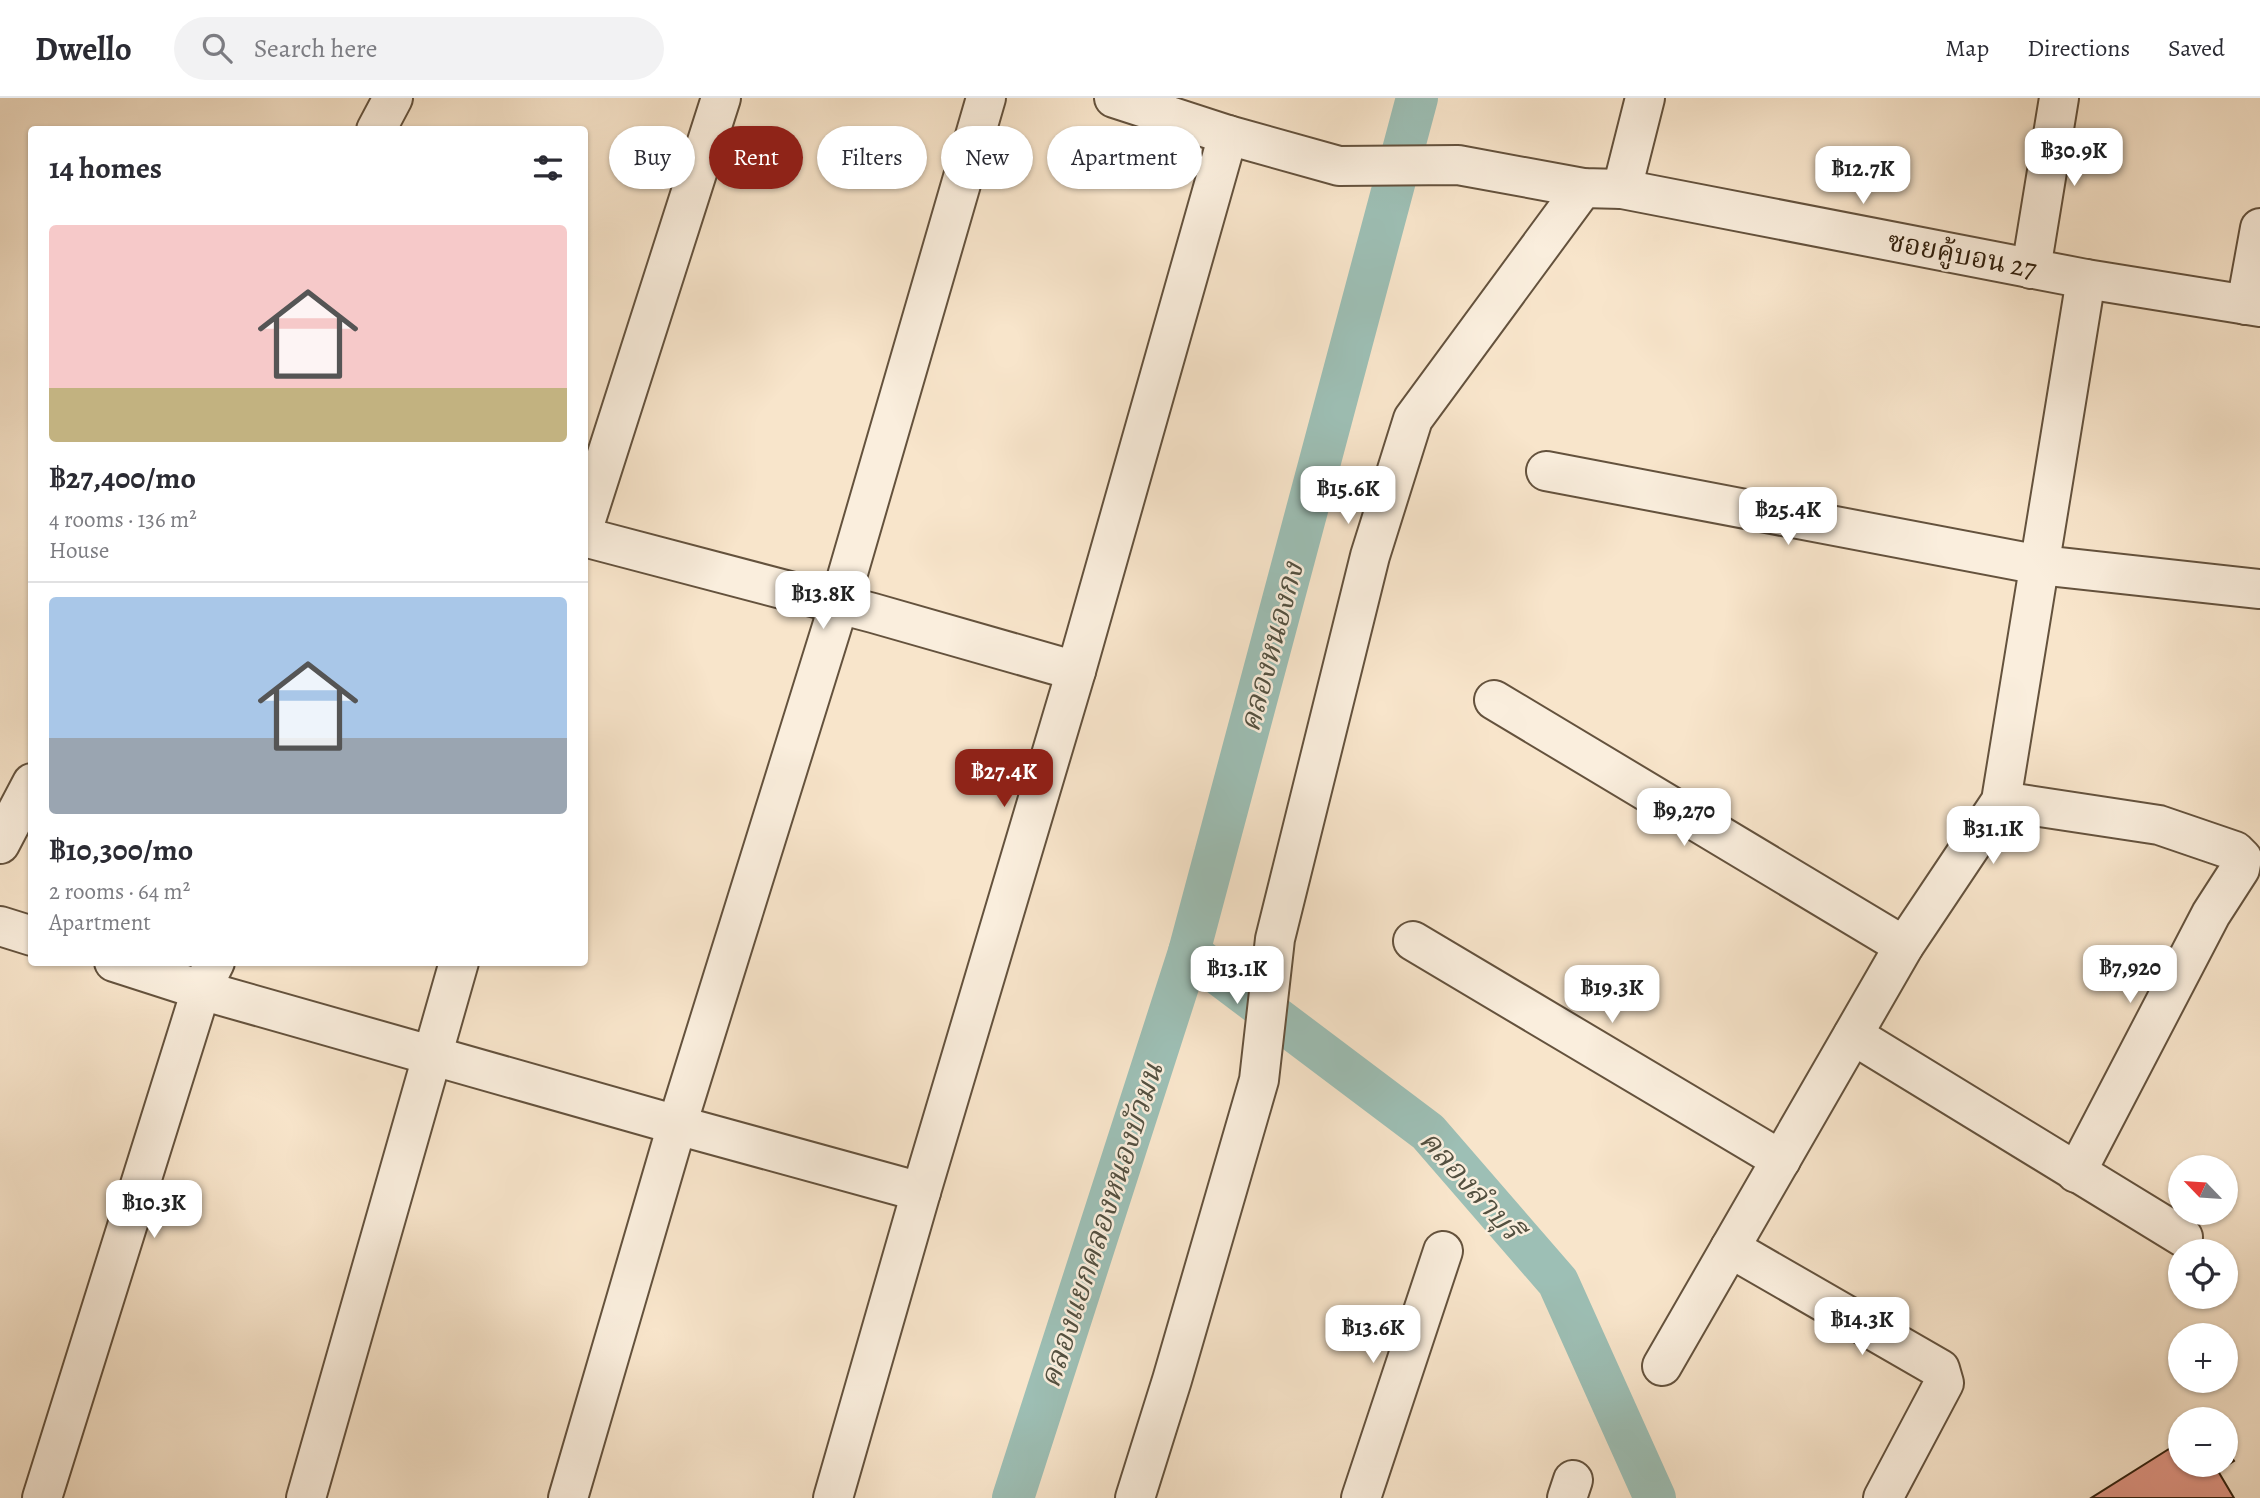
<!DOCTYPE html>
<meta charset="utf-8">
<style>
body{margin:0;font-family:Alegreya,"Noto Serif Thai",serif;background:#f2f2f3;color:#2b2b33;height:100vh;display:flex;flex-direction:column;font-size:26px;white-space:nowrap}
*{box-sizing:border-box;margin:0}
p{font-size:23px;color:#7c7c81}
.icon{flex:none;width:38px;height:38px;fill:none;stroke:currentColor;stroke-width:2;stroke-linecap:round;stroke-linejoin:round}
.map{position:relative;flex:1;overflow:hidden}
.panel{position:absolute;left:28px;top:28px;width:560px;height:840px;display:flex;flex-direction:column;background:#fff;border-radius:7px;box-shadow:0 2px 5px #0004}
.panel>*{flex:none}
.top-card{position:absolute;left:609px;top:28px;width:665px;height:63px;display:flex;gap:14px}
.needle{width:46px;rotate:295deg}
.tools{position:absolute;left:2168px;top:1057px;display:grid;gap:14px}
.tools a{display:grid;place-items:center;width:70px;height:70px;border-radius:50%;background:#fff;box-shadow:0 2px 5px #0004;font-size:35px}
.price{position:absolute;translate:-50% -60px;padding:0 16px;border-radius:14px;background:#fff;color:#222;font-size:23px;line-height:46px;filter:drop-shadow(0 2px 4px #0008)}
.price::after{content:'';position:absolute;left:50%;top:42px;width:21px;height:16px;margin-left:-10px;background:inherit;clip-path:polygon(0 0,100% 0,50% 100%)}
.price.selected{background:#8f2418;color:#fff}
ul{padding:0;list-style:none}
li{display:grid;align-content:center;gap:14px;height:371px;padding:0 21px}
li+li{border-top:2px solid #e1e1e2}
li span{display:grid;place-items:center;height:217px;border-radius:7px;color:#555}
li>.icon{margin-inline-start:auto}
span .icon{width:126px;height:126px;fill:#fffc;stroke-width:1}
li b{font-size:30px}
h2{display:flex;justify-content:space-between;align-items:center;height:84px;padding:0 21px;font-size:30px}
.chip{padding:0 24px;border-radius:32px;background:#fff;box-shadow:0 2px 5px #0004;font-size:24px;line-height:63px}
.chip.selected{background:#8f2418;color:#fff}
header{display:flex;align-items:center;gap:42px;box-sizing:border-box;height:98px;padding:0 35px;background:#fff;border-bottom:2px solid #e1e1e2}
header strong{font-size:33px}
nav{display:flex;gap:38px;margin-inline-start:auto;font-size:24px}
.search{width:490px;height:63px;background:#f2f2f3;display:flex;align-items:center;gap:18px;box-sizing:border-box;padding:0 24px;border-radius:38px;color:#7c7c81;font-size:26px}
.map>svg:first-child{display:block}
</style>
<header>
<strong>Dwello</strong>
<div class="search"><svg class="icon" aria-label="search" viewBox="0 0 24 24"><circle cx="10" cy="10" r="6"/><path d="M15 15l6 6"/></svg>Search here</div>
<nav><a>Map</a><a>Directions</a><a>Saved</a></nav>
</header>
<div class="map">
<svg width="2260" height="1400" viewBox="0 0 2260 1400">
<rect width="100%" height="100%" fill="#f8e5cb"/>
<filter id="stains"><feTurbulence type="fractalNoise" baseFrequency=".00286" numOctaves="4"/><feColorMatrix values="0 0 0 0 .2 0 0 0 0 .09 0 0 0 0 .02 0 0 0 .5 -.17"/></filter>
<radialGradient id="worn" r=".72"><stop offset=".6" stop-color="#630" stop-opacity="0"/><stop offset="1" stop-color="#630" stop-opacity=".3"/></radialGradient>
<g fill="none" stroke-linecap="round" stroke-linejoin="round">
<!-- canal -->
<g stroke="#9dbfb5" stroke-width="42">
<polyline points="1189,854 1428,1034 1558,1184 1655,1400"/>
<polyline points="1013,1400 1189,854 1417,0"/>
</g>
</g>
<!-- building -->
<polygon fill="#e19685" stroke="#33210e" stroke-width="2" points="2180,1344 2180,1367 2226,1367 2226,1350 2234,1363 2218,1373 2234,1400 2091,1400"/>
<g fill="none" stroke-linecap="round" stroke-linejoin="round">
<!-- street casing -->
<g stroke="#64523d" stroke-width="42">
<g id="street">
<polyline points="1114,0 1228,37 1339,68 1458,67 1583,90 1622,91 2086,181 2260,209"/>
<polyline points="376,32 393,0"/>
<polyline points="1622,91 1645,0"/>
<polyline points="2031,171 2059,0"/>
<polyline points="2246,207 2260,130"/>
<polyline points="1546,373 2040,467 2260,491"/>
<polyline points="584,428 721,0"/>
<polyline points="584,439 873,515 1076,573"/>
<polyline points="1494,602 1904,848"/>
<polyline points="2001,703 2159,727 2235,753 2242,760 2240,771 2211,816 2076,1075"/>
<polyline points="0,746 32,685"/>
<polyline points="0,828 32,838"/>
<polyline points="1413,843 1781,1062"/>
<polyline points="114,864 201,892 677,1027 921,1094"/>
<polyline points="1853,937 2183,1139"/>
<polyline points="1730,1150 1940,1271 1944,1285 1883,1400"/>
<polyline points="1662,1268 1904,848 2001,703 2086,181"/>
<polyline points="42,1400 201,892 215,864"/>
<polyline points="306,1400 459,864"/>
<polyline points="568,1400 677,1027 839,506 986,0"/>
<polyline points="833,1400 921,1094 1076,573 1228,37"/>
<polyline points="1135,1400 1172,1282 1259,982 1275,841 1370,458 1413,321 1583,90"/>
<polyline points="1361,1400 1443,1153"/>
<polyline points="1567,1400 1573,1382"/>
</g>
</g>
<!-- street -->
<use href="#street" stroke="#faeedd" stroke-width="38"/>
</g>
<g text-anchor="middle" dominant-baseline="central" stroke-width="5" stroke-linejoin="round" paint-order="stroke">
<!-- street labels -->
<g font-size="28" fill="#33210e" stroke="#faeedd">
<text transform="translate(1962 157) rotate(11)">ซอยคู้บอน 27</text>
</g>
<!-- water labels -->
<g font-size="30" font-style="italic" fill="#535040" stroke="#faeedd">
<text transform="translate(1271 549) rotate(-75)">คลองหนองกง</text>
<text transform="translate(1471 1087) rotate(48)">คลองลำบุรี</text>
<text transform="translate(1101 1127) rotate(-72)">คลองแยกคลองหนองบัวมน</text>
</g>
</g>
<rect width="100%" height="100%" filter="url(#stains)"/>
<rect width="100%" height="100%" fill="url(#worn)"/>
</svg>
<div class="tools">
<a><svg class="needle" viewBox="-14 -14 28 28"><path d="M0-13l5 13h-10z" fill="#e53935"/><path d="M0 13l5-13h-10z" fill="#7c7c81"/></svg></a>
<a><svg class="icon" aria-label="locate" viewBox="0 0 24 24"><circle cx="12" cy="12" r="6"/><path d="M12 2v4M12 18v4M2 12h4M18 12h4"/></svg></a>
<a>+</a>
<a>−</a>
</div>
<b class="price" style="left:2074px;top:90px">฿30.9K</b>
<b class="price" style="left:1863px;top:108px">฿12.7K</b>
<b class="price" style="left:1348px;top:428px">฿15.6K</b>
<b class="price" style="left:1788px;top:449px">฿25.4K</b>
<b class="price" style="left:823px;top:533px">฿13.8K</b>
<b class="price selected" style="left:1004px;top:711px">฿27.4K</b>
<b class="price" style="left:1684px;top:750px">฿9,270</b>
<b class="price" style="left:1993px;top:768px">฿31.1K</b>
<b class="price" style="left:2130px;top:907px">฿7,920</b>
<b class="price" style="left:1237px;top:908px">฿13.1K</b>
<b class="price" style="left:1612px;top:927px">฿19.3K</b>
<b class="price" style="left:154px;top:1142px">฿10.3K</b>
<b class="price" style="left:1862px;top:1259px">฿14.3K</b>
<b class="price" style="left:1373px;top:1267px">฿13.6K</b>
<div class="top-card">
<a class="chip">Buy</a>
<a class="chip selected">Rent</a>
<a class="chip">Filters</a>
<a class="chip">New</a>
<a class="chip">Apartment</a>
</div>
<section class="panel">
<h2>14 homes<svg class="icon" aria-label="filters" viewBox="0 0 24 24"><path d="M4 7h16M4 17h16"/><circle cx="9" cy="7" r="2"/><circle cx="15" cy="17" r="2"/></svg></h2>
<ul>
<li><span style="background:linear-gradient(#f6c9c9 75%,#c2b280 0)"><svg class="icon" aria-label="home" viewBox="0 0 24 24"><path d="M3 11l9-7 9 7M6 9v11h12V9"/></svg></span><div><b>฿27,400/mo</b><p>4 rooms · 136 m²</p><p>House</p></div></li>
<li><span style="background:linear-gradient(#a9c7e8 65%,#9aa5b1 0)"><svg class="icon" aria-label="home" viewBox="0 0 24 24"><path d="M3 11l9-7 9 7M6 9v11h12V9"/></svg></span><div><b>฿10,300/mo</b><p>2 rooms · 64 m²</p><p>Apartment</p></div></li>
</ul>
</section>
</div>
